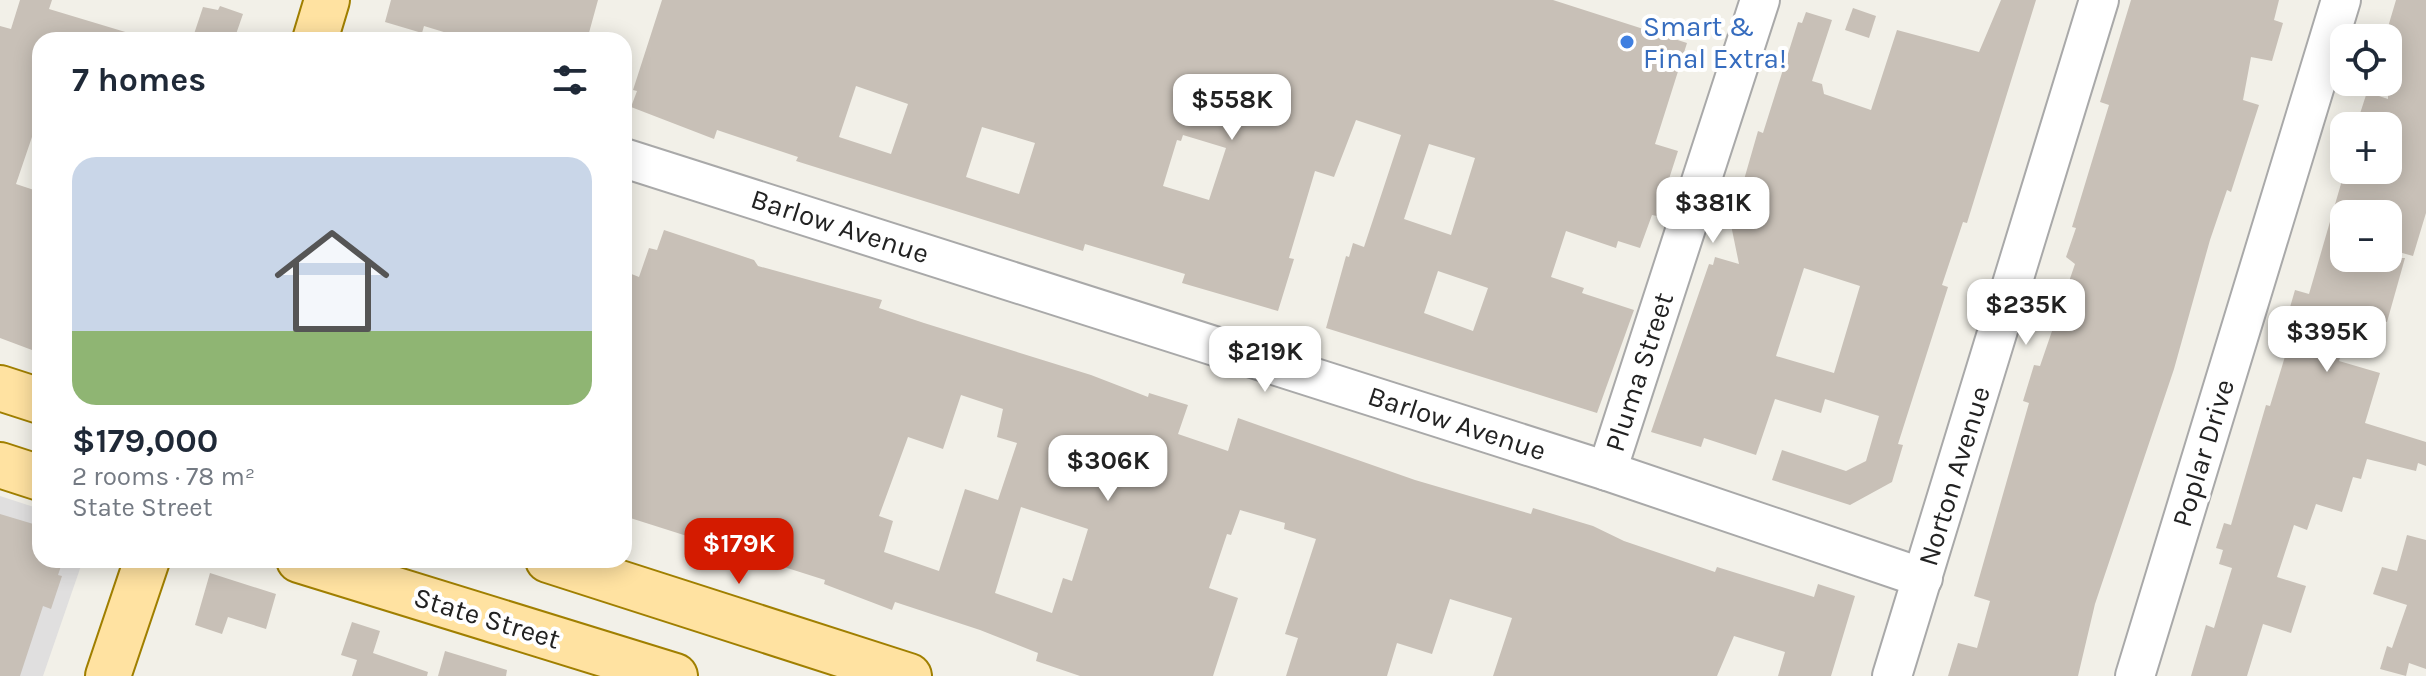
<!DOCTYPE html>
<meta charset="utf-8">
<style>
body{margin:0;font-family:Karla,sans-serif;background:#f6f6f7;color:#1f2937;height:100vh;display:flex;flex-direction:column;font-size:30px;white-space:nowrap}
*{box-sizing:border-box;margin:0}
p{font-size:26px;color:#747a83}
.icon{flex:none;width:44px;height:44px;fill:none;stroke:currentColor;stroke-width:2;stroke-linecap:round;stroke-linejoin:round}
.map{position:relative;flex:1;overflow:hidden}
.sheet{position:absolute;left:32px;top:32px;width:600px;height:536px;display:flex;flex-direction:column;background:#fff;border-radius:24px;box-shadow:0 4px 20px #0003}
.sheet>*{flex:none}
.controls{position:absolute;left:2330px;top:24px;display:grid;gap:16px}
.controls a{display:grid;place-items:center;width:72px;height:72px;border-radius:16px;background:#fff;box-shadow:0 4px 20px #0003;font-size:40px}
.price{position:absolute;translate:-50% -68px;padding:0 18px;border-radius:16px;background:#fff;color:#222;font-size:26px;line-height:52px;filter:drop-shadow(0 2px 4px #0008)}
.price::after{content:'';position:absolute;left:50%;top:48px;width:24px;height:18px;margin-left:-12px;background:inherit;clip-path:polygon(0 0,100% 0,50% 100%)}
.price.selected{background:#d41b00;color:#fff}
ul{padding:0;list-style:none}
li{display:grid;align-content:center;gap:16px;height:424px;padding:0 40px}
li+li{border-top:2px solid #e0e1e3}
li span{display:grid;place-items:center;height:248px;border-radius:24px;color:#555}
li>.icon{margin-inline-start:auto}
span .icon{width:144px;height:144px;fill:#fffc;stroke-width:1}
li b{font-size:34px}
h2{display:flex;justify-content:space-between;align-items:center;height:96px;padding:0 40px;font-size:34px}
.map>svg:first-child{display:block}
</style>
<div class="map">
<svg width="2426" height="676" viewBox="0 0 2426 676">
<rect width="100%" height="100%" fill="#f2f0e8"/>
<!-- residential -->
<polygon fill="#e0dfdf" points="0,496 40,509 40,560 83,560 43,676 0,676"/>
<!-- building -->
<g fill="#c8c0b7" fill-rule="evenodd">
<polygon points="20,0 52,0 49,9 132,34 131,40 40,40 40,136 33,134 16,184 40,192 32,225 40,227 40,353 0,338 0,26 11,29"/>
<polygon points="391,0 598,0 587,40 470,40 424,26 422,33 385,22"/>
<path d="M662 0H1553L1687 43 1655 144 1678 151 1657 216 1652 215 1640 248 1618 241 1616 248 1566 231 1551 277 1584 288 1582 293 1634 310 1597 413 1326 328 1346 256 1349 257 1353 243 1364 247 1401 135 1356 120 1334 177 1315 171 1289 258 1294 259 1278 311 1182 283 1185 274 1085 244 1083 251 796 161 798 157 717 130 714 139 631 107 637 91 633 90ZM856 86 908 104 891 154 839 137ZM982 127 1035 143 1019 194 966 177ZM1183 135 1226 148 1209 200 1163 186 1177 140 1181 141ZM1429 144 1475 158 1451 235 1404 219ZM1438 271 1488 288 1473 331 1424 313Z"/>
<path d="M2001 0H2036L1967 223 1963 222 1942 285 1948 287 1898 444 1903 445 1892 482 1850 505 1772 480 1782 450 1846 471 1866 461 1879 416 1825 399 1821 413 1775 399 1756 455 1704 438 1701 447 1651 432 1709 264 1713 265 1715 257 1739 264 1731 225 1758 131 1763 133 1798 22 1802 23 1806 12 1832 20 1812 81 1822 84 1824 94 1871 110 1897 30 1979 52ZM1804 268 1860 286 1834 373 1776 356Z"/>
<polygon points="2131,0 2279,0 2274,20 2283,23 2272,61 2251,57 2243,100 2259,105 2231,192 2227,190 2210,240 2174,369 2095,604 2078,676 1948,676 1958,643 1977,648 1990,601 1974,596 2029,403 2023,401 2034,365 2040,366 2075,264 2066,257 2076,228 2072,227 2109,105 2100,102"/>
<polygon points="2396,0 2426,0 2426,213 2413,256 2388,249 2388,214 2370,214 2344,206 2344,258 2405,258 2387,322 2354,312 2339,361 2380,373 2365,423 2426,442 2426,466 2418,463 2416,471 2367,459 2361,479 2353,477 2342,512 2316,504 2307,530 2294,525 2277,577 2306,586 2291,633 2263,624 2247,676 2191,676 2206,625 2214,628 2232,568 2219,564 2223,550 2216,548 2224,523 2231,525 2266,405 2270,406 2293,330 2284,328 2295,290 2309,294 2345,170 2388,170 2388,126 2356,126 2367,92 2388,99 2388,27"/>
<polygon points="220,6 243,14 234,40 192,40 203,7 218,10"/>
<polygon points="1853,8 1876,16 1869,38 1845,30"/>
<path d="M664 230 754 260 758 266 882 300 879 308 924 323 1091 375 1148 397 1149 393 1188 405 1178 434 1228 451 1238 418 1415 480 1531 514 1533 508 1593 526 1624 541 1715 572 1717 567 1814 597 1818 584 1855 596 1831 676H1778L1785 652 1734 636 1717 676H1493L1512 618 1450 599 1432 654 1397 643 1387 676H1286L1298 638 1285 634 1316 539 1284 529 1285 523 1240 510 1231 535 1227 534 1209 588 1238 598 1213 676H1080L1036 661 1038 653 980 630 895 602 892 610 824 584 825 580 624 516V271L639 277 649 248 657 250ZM961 395 1003 409 997 437 1017 443 998 500 965 489 939 571 884 552 893 521 879 516 908 437 943 449ZM1021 507 1088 529 1072 581 1063 578 1052 613 995 593Z"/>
<polygon points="0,514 40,526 40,560 58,560 56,564 61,566 58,575 62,576 51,609 43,606 20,676 0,676"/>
<polygon points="2407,535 2426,540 2426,669 2409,663 2406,676 2380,669 2387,646 2392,648 2407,605 2373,594 2382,567 2397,571"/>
<polygon points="210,573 276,594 266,629 228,617 222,634 195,625"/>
<polygon points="352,622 380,631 373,653 428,672 427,676 352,676 357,660 341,655"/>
<polygon points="445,651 507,670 506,676 438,676"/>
</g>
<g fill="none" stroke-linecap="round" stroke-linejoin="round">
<!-- minor casing -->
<g stroke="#a9a9a9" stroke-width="42">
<g id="minor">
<polyline points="624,158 1607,471 1923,578"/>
<polyline points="1607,471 1760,0"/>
<polyline points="1892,676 2099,0"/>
<polyline points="2135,676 2341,0"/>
</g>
</g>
<!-- major casing -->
<g stroke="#a07f00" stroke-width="48">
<g id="major">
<polyline points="315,40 327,0"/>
<polyline points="0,388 40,401"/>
<polyline points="0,465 40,478"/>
<polyline points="299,560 675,676"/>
<polyline points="548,560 909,676"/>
<polyline points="108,676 147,560"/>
</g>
</g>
<!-- minor -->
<use href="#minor" stroke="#fff" stroke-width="38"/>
<!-- major -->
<use href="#major" stroke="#ffe2a1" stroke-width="44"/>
</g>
<!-- markers -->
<circle fill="#3f7fe0" stroke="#fff" stroke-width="3" cx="1627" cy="42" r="8"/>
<g text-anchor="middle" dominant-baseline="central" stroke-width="8" stroke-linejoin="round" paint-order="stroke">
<!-- shop labels -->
<g font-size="28" fill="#366cbe" stroke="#fff" text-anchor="start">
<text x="1643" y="26">Smart &amp;<tspan x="1643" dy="32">Final Extra!</tspan></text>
</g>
<!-- street labels -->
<g font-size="28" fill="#222" stroke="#fff">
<text transform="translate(840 226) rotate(18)">Barlow Avenue</text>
<text transform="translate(1639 372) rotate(-72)">Pluma Street</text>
<text transform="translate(1457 423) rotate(18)">Barlow Avenue</text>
<text transform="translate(2203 453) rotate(-73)">Poplar Drive</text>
<text transform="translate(1954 476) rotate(-73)">Norton Avenue</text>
<text transform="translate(487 618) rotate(17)">State Street</text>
</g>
</g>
</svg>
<div class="controls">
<a><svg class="icon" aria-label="locate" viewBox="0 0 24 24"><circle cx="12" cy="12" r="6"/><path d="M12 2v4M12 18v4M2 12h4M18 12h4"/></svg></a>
<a>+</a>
<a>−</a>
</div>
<b class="price" style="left:1232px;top:142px">$558K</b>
<b class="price" style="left:1713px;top:245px">$381K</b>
<b class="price" style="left:2026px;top:347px">$235K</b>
<b class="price" style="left:2327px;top:374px">$395K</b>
<b class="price" style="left:1265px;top:394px">$219K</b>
<b class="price" style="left:1108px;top:503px">$306K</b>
<b class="price selected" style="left:739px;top:586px">$179K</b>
<section class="sheet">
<h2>7 homes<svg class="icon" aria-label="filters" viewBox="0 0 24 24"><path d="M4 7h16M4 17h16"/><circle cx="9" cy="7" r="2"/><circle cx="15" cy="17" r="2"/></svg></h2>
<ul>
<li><span style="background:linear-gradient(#c9d6e8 70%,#8fb573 0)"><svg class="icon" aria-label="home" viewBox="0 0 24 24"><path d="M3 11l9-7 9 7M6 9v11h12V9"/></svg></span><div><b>$179,000</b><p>2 rooms · 78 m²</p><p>State Street</p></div></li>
</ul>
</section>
</div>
